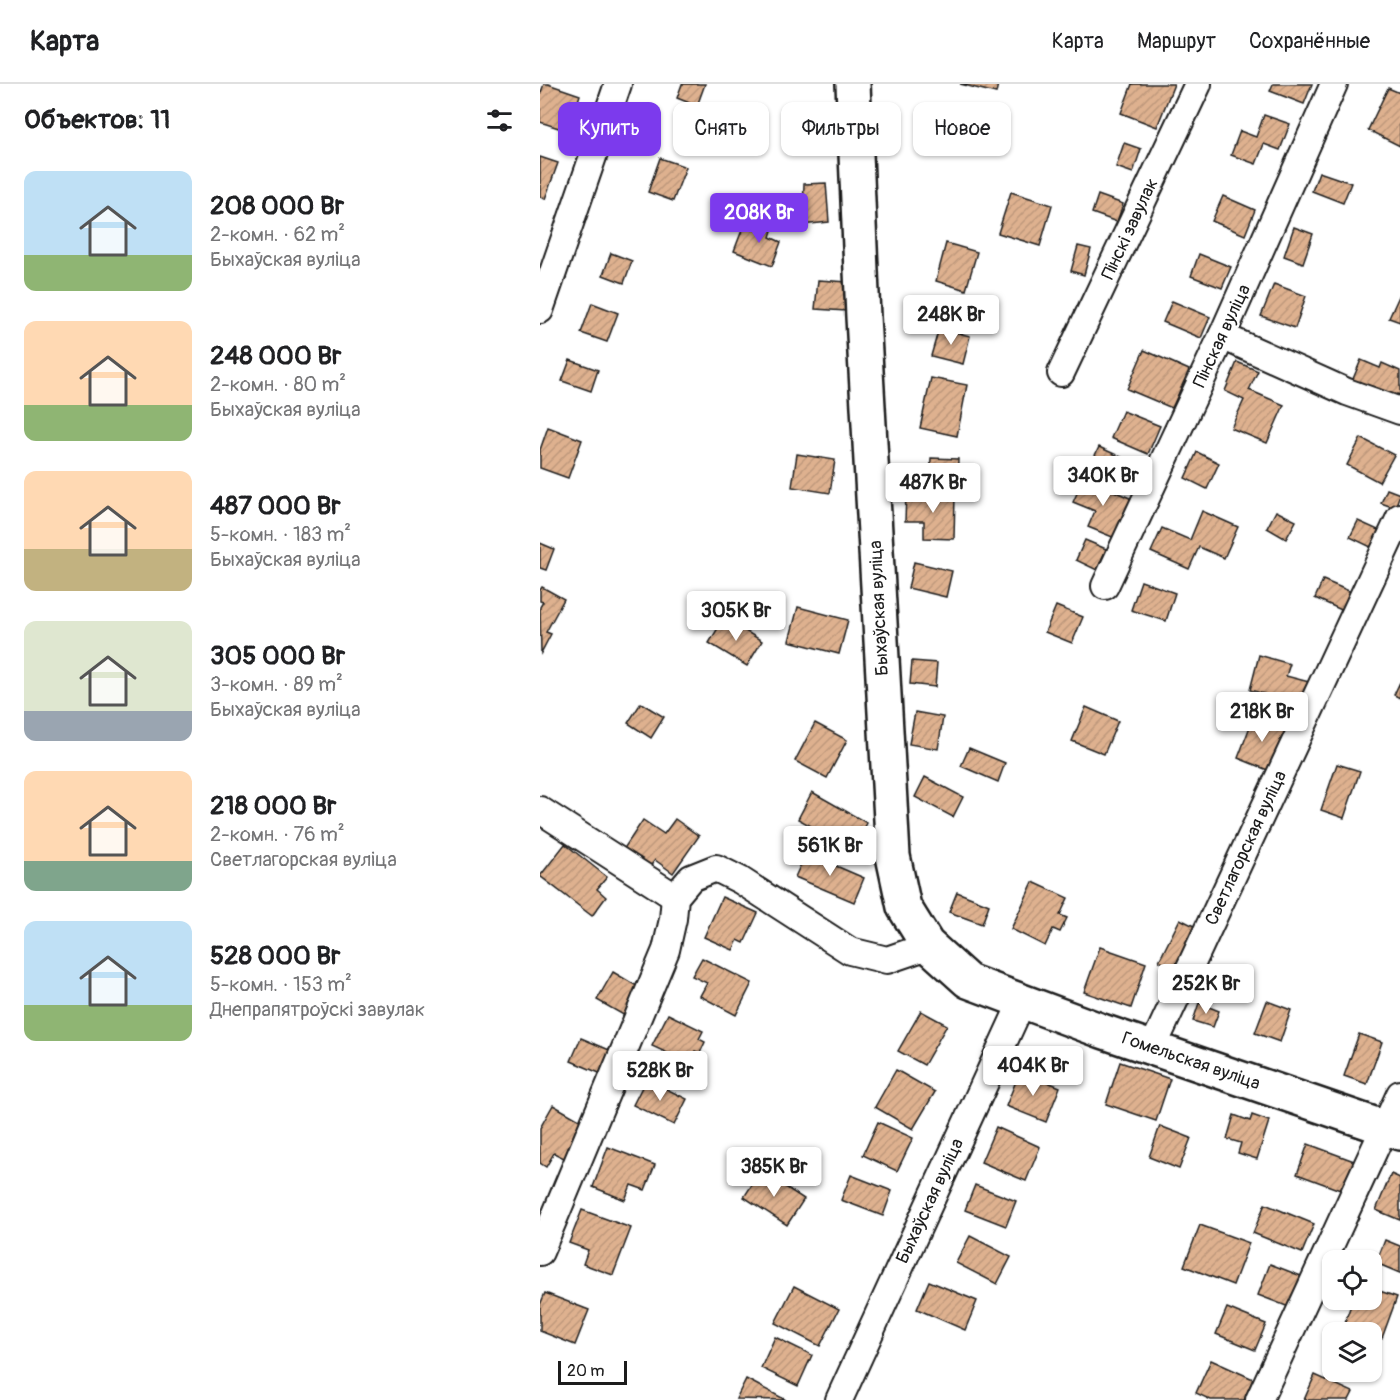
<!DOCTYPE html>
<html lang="ru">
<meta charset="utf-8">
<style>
body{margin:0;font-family:Pangolin,sans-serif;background:#f2f2f2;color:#202124;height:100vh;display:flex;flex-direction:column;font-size:22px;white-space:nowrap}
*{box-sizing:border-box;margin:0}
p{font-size:20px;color:#757577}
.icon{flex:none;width:33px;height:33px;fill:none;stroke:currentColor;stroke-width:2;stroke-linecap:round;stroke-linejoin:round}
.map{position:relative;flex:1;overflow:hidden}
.drawer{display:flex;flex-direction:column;background:#fff;width:540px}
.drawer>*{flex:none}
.hud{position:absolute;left:18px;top:18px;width:570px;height:54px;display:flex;gap:12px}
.fabs{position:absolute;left:782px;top:1166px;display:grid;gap:12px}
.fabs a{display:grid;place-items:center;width:60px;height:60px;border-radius:12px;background:#fff;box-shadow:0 2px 4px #0004;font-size:30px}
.scale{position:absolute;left:18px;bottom:15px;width:69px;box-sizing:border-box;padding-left:6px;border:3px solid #1c1c1c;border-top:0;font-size:16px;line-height:21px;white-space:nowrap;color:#1c1c1c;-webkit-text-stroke:4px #fff;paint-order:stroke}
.price{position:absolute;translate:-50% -51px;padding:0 14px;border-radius:6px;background:#fff;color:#222;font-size:20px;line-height:39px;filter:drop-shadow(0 2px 3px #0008)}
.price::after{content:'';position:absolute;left:50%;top:36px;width:18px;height:14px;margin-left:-9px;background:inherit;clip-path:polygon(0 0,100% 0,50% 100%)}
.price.current{background:#7c3aed;color:#fff}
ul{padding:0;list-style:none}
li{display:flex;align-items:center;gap:18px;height:150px;padding:0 24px}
li span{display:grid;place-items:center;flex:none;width:168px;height:120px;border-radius:12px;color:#555}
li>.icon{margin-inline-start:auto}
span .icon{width:72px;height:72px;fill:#fffc;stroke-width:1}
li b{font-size:26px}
h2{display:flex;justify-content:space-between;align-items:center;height:72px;padding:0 24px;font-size:26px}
.chip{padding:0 21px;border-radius:12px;background:#fff;box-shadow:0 2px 4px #0004;font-size:21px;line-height:54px}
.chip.current{background:#7c3aed;color:#fff}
header{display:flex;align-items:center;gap:36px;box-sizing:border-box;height:84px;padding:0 30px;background:#fff;border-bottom:2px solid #e0e0e0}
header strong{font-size:28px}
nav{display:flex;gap:33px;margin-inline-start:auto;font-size:21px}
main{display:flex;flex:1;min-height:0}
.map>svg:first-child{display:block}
</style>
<header>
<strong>Карта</strong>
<nav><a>Карта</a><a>Маршрут</a><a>Сохранённые</a></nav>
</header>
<main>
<section class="drawer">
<h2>Объектов: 11<svg class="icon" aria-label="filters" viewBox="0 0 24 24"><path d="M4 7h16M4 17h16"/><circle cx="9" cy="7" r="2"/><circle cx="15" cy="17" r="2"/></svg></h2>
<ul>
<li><span style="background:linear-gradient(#bfe0f5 70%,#8fb573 0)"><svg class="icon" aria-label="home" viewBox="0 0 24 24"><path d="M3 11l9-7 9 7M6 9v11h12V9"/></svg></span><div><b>208 000 Br</b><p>2-комн. · 62 m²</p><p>Быхаўская вуліца</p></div></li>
<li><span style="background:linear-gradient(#ffd9b3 70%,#8fb573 0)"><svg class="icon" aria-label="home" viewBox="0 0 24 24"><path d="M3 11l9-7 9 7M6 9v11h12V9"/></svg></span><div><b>248 000 Br</b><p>2-комн. · 80 m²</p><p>Быхаўская вуліца</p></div></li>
<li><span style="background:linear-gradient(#ffd9b3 65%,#c2b280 0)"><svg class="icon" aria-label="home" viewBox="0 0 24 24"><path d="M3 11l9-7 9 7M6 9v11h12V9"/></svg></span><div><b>487 000 Br</b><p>5-комн. · 183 m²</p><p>Быхаўская вуліца</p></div></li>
<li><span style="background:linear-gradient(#dfe7d0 75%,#9aa5b1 0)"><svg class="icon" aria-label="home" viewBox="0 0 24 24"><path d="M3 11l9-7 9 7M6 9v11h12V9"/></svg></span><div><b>305 000 Br</b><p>3-комн. · 89 m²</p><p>Быхаўская вуліца</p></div></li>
<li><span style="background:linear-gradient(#ffd9b3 75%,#7fa58c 0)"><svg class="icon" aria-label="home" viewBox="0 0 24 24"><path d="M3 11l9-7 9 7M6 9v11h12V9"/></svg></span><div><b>218 000 Br</b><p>2-комн. · 76 m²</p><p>Светлагорская вуліца</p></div></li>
<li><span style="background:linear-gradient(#bfe0f5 70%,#8fb573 0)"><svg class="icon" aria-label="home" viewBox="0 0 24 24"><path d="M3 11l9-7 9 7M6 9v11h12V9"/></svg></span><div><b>528 000 Br</b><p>5-комн. · 153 m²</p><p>Днепрапятроўскі завулак</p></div></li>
</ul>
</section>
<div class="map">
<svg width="860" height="1316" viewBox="0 0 860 1316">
<defs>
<pattern id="building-hatch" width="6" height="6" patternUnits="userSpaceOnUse" patternTransform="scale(1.5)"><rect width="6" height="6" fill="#deb18f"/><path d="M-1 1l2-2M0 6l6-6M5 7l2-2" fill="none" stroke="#be987b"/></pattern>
</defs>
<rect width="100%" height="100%" fill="#fff"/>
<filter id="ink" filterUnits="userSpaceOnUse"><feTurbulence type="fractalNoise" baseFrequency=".0167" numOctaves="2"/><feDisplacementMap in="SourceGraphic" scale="12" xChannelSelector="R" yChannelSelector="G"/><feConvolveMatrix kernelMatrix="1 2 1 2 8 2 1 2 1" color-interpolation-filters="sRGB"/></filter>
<g filter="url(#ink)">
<!-- building -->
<g fill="url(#building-hatch)" stroke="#1c1c1c" stroke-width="1.5">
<polygon points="4,0 8,0 40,11 28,47 0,38 0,11"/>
<polygon points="142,0 165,0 157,22 137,14"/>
<polygon points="420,0 458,0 456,9"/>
<polygon points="592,0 634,0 617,43 581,29"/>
<polygon points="733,0 772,0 764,20 730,7"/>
<polygon points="848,4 860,9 860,62 828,46"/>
<polygon points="403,22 445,24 442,70 400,68"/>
<polygon points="724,31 750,40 740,66 724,60 716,80 691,71 700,47 716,53"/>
<polygon points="584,59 601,65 593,89 576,83"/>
<polygon points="0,73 18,79 5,115 0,113"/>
<polygon points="120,74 146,83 133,117 108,108"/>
<polygon points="779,88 811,99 803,119 772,107"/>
<polygon points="286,99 289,138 261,141 238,126 241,117 263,126 264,100"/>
<polygon points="471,108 512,121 500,162 458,149"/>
<polygon points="558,111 583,120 577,138 552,129"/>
<polygon points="683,112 715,126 705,151 672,137"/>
<polygon points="224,136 234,140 230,153 241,158 232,182 194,167 204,141 219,147"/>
<polygon points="754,143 773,150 763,179 744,172"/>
<polygon points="406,159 437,168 426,206 396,197"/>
<polygon points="538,162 551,165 544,191 531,187"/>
<polygon points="71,169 92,177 84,199 63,191"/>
<polygon points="659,170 691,183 682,204 651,192"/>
<polygon points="278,196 308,198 306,227 275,225"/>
<polygon points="734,200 766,212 755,244 721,232"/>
<polygon points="860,210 860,238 849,234"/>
<polygon points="632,217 670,233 661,254 623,238"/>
<polygon points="52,219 78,229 67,258 41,249"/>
<polygon points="399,244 430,252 423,280 391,272"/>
<polygon points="604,266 649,286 632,324 587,305"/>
<polygon points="30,276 58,286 51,307 22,297"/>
<polygon points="821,276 840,284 842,279 860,287 860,311 857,310 853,320 810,302"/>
<polygon points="697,278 718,287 709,306 744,321 727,359 691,344 704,316 685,307"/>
<polygon points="391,294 427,301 417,352 380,344"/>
<polygon points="583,327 620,342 608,370 571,354"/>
<polygon points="8,343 42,356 28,394 0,384 0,366"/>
<polygon points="821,354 854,371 839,398 807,381"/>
<polygon points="559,363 607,385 597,408 548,386"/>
<polygon points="657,368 679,379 667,405 645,394"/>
<polygon points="257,370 295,376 290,409 252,403"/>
<polygon points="391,374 418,375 417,401 390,400"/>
<polygon points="544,394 592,415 575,454 548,443 555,427 533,418"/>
<polygon points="847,405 860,410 855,424 841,419"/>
<polygon points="366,410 415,411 414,455 384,454 384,437 365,437"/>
<polygon points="662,427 698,443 684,474 659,463 649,485 611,468 622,444 650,456"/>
<polygon points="736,427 756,437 746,455 727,444"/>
<polygon points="818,437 845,449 837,466 810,453"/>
<polygon points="545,456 566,465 557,486 536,476"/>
<polygon points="0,459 14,465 6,486 0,484"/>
<polygon points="374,478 412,487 406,513 368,504"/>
<polygon points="783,496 816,510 808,529 775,514"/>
<polygon points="601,497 635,509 626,537 591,526"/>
<polygon points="2,503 24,515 6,548 11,550 1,569 0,523 3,518 0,517 0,506"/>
<polygon points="516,522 543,533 532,559 505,548"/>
<polygon points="258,523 308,536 299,570 249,557"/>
<polygon points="184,534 222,557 207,582 169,559"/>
<polygon points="719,571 750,580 746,592 773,599 766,622 710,606"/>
<polygon points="372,577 397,579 395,603 370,600"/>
<polygon points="860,598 860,614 854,611"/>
<polygon points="101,619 124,633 111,654 88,639"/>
<polygon points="546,623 578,637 564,670 532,657"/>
<polygon points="375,628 403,633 398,665 369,660"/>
<polygon points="714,632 747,645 730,687 698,674"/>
<polygon points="275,639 307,656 287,694 255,677"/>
<polygon points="429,664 465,679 458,698 421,682"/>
<polygon points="797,680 820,687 804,734 781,726"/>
<polygon points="385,693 423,713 413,733 375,713"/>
<polygon points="272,708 327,739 313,765 258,735"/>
<polygon points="135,735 159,752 133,789 115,776 109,784 83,766 103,736 124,750"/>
<polygon points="25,760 67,793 57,805 66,813 52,832 0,792"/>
<polygon points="266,769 324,794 314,818 255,793"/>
<polygon points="493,798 528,814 520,831 527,834 520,848 513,845 505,862 471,845"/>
<polygon points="417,808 449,821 442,840 409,828"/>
<polygon points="182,813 218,829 204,859 198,856 193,866 164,853"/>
<polygon points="640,835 664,847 643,889 619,877"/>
<polygon points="560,863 606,879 591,924 544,908"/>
<polygon points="162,874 212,899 196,931 160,912 167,899 152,892"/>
<polygon points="73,888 102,905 87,933 57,916"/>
<polygon points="727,917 751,926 740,958 715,949"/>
<polygon points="659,919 679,927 673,943 653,937"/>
<polygon points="381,927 407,941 384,981 358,967"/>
<polygon points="128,930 163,947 159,955 165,958 160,969 155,967 149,979 112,962"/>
<polygon points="819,950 842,958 827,1000 804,992"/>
<polygon points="41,954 74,968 64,991 31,977"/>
<polygon points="580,978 630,995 616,1037 566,1020"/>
<polygon points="356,986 395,1008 373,1045 335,1023"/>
<polygon points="480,987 520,1003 506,1038 466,1022"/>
<polygon points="106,995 147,1015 134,1041 93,1021"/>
<polygon points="13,1021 45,1039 26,1075 14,1069 6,1083 0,1079 0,1044"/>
<polygon points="694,1031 710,1037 712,1031 729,1037 717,1075 698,1069 701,1059 687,1055"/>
<polygon points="338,1038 373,1054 357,1087 323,1071"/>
<polygon points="620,1042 651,1054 639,1085 609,1073"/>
<polygon points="456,1043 500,1063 486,1097 441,1078"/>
<polygon points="768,1060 814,1077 803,1107 757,1090"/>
<polygon points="68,1063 115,1081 105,1106 91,1101 85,1116 53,1103"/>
<polygon points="221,1087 264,1115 247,1141 204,1113"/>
<polygon points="851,1090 860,1094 860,1136 836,1126"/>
<polygon points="311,1091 352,1107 343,1132 301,1116"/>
<polygon points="435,1101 476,1117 466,1142 425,1126"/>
<polygon points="725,1120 774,1140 762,1169 713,1149"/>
<polygon points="42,1126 91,1144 73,1191 43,1180 48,1166 29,1159"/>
<polygon points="660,1141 709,1159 693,1201 644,1182"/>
<polygon points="430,1152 471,1173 457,1200 416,1179"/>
<polygon points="845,1156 860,1162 860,1189 836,1179"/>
<polygon points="730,1180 761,1192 749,1223 718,1211"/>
<polygon points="389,1197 437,1217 425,1246 377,1225"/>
<polygon points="254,1202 299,1225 280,1262 235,1239"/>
<polygon points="831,1204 857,1213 842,1254 831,1250 831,1248 825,1248 804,1241 813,1215 831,1215"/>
<polygon points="5,1209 49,1226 35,1261 0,1247 0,1221"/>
<polygon points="687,1224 726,1240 715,1266 676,1250"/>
<polygon points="235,1253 272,1271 258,1302 221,1284"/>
<polygon points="671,1276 713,1295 704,1316 671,1316 656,1309"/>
<polygon points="775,1291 813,1308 809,1316 764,1316"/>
<polygon points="206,1295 246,1316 196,1315"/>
</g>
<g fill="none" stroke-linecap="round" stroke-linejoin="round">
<!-- street casing -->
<g stroke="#1c1c1c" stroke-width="30">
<g id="street">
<polyline points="0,226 78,0"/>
<polyline points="682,252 807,308 860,327"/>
<polyline points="521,289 658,0"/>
<polyline points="565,502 682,252 794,0"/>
<polyline points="0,726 135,813"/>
<polyline points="612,965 860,433"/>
<polyline points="0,1168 126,866 133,835 135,813 151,794 176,784 200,796 310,867 347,876 388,862"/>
<polyline points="299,1316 482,918"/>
<polyline points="719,1316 860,1010"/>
</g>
</g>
<!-- secondary casing -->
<g stroke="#1c1c1c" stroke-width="38">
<polyline id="secondary" points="313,0 323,233 353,772 364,823 387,860 428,897 562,947 860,1049"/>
</g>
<!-- street -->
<use href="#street" stroke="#fff" stroke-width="26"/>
<!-- secondary -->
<use href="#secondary" stroke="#fff" stroke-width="33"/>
</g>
</g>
<g text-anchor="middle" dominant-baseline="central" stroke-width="4.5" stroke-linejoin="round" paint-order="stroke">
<!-- street labels -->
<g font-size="18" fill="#1c1c1c" stroke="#fff">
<text transform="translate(590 145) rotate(-65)">Пінскі завулак</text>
<text transform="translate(682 252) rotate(-65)">Пінская вуліца</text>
<text transform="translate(339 524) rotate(-93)">Быхаўская вуліца</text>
<text transform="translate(706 764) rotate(-65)">Светлагорская вуліца</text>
<text transform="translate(651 977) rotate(19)">Гомельская вуліца</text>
<text transform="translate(390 1117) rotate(-65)">Быхаўская вуліца</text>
</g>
</g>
</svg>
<div class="fabs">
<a><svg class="icon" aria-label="locate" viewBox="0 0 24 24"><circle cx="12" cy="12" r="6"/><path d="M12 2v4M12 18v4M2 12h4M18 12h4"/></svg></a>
<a><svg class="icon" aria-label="layers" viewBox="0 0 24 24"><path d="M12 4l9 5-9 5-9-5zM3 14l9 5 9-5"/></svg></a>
</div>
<div class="scale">20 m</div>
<b class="price current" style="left:219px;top:160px">208K Br</b>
<b class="price" style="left:411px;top:262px">248K Br</b>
<b class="price" style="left:563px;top:423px">340K Br</b>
<b class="price" style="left:393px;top:430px">487K Br</b>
<b class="price" style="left:196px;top:558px">305K Br</b>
<b class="price" style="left:722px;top:659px">218K Br</b>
<b class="price" style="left:290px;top:793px">561K Br</b>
<b class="price" style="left:666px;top:931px">252K Br</b>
<b class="price" style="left:493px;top:1013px">404K Br</b>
<b class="price" style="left:120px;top:1018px">528K Br</b>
<b class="price" style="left:234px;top:1114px">385K Br</b>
<div class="hud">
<a class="chip current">Купить</a>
<a class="chip">Снять</a>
<a class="chip">Фильтры</a>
<a class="chip">Новое</a>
</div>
</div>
</main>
